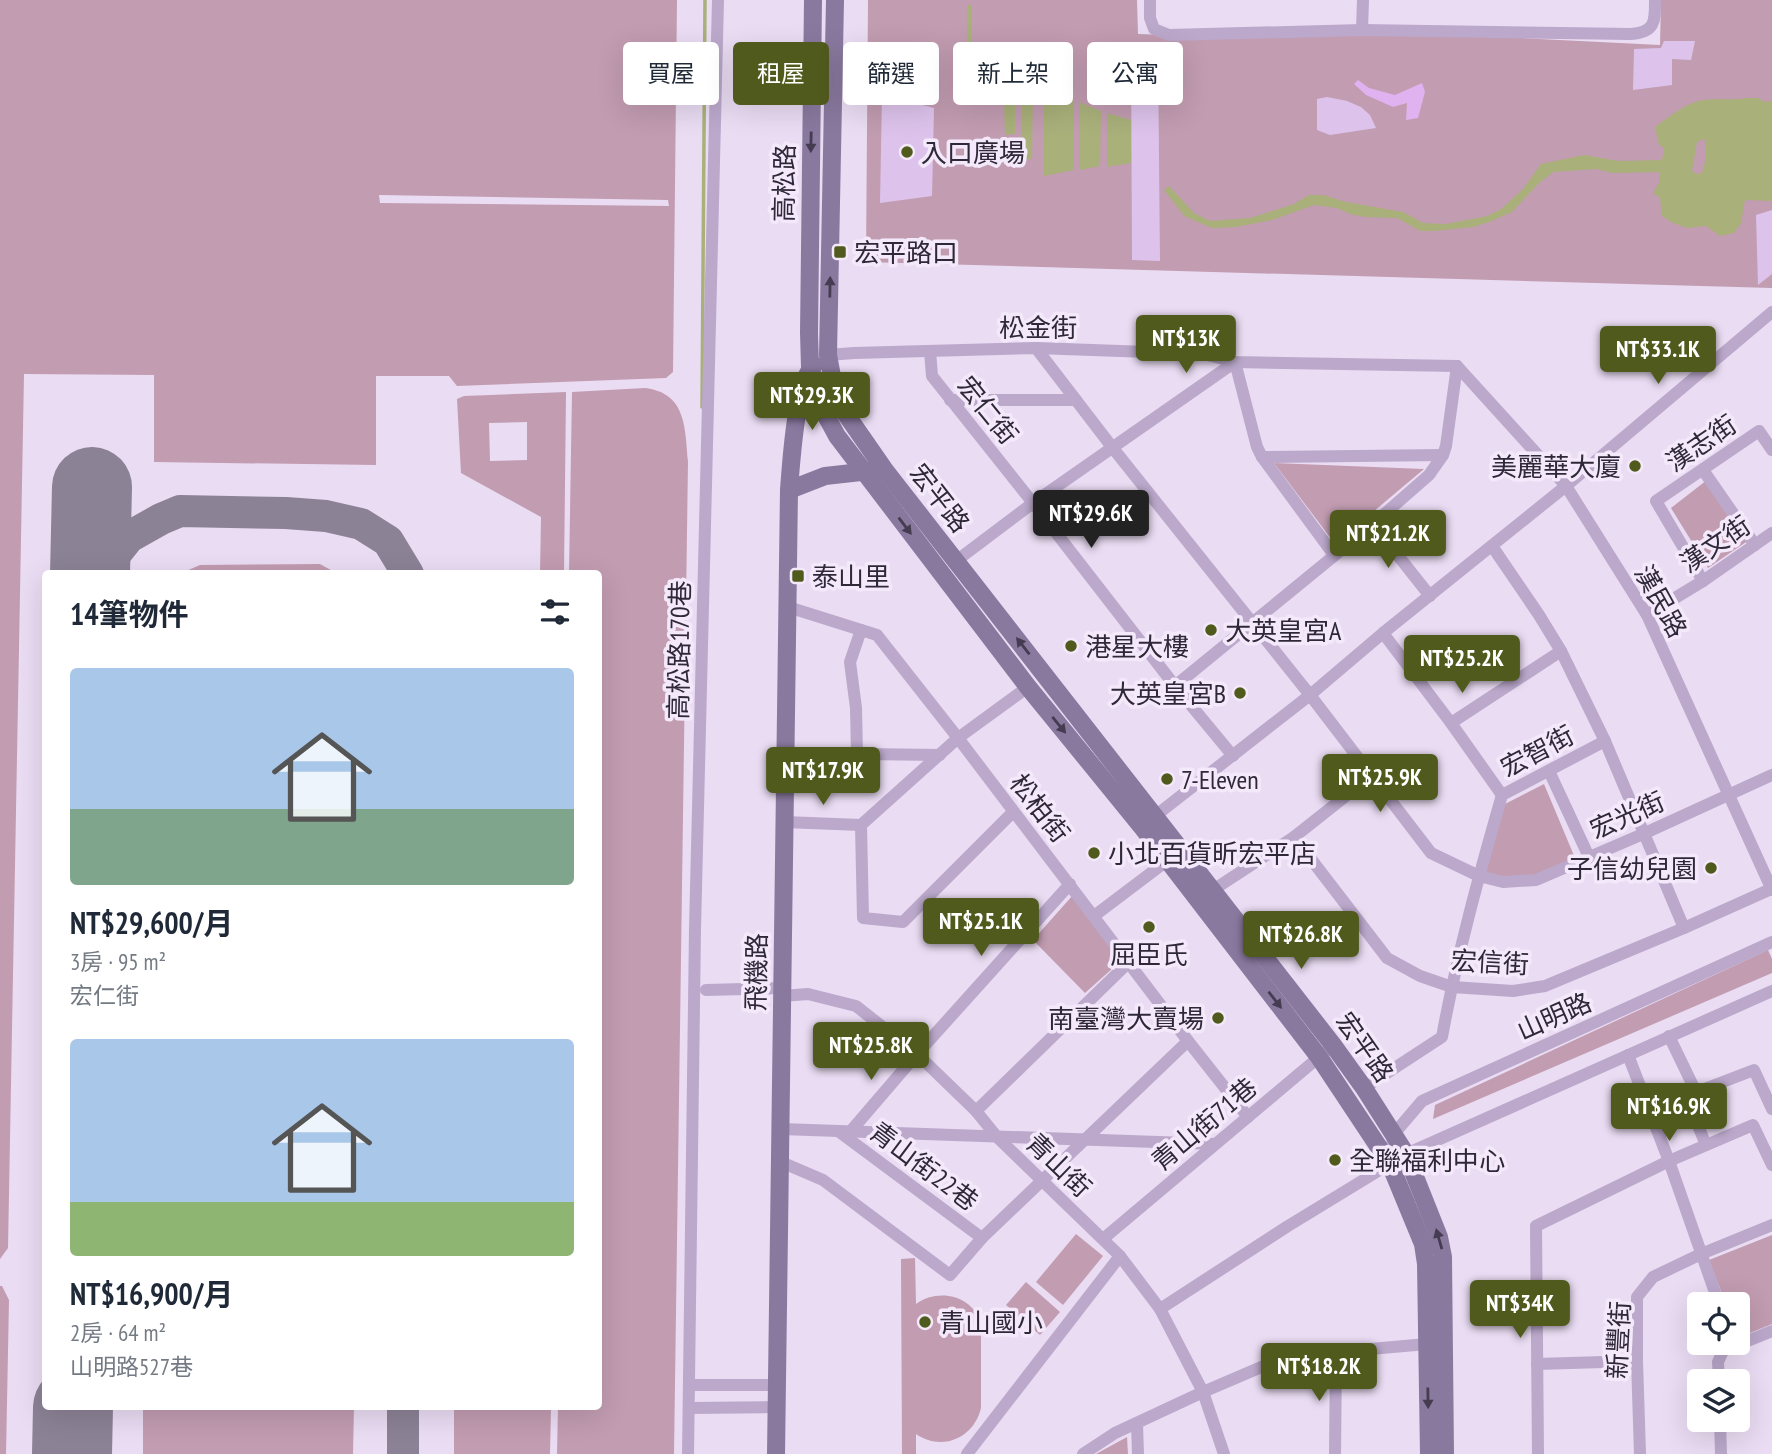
<!DOCTYPE html>
<html lang="zh-TW">
<meta charset="utf-8">
<style>
body{margin:0;font-family:"PT Sans Narrow","Noto Sans TC",sans-serif;background:#f6f6f7;color:#1f2937;height:100vh;display:flex;flex-direction:column;font-size:26px;white-space:nowrap}
*{box-sizing:border-box;margin:0}
p{font-size:23px;color:#747a83}
.icon{flex:none;width:38px;height:38px;fill:none;stroke:currentColor;stroke-width:2;stroke-linecap:round;stroke-linejoin:round}
.map{position:relative;flex:1;overflow:hidden}
.panel{position:absolute;left:42px;top:570px;width:560px;height:840px;display:flex;flex-direction:column;background:#fff;border-radius:7px;box-shadow:0 7px 28px #0002}
.panel>*{flex:none}
.top-card{position:absolute;left:623px;top:42px;width:665px;height:63px;display:flex;gap:14px}
.tools{position:absolute;left:1687px;top:1292px;display:grid;gap:14px}
.tools a{display:grid;place-items:center;width:63px;height:63px;border-radius:7px;background:#fff;box-shadow:0 7px 28px #0002;font-size:35px}
.price{position:absolute;translate:-50% -60px;padding:0 16px;border-radius:7px;background:#505a1d;color:#fff;font-size:23px;line-height:46px;filter:drop-shadow(0 2px 4px #0008)}
.price::after{content:'';position:absolute;left:50%;top:42px;width:21px;height:16px;margin-left:-10px;background:inherit;clip-path:polygon(0 0,100% 0,50% 100%)}
.price.active{background:#222;color:#fff}
ul{padding:0;list-style:none}
li{display:grid;align-content:center;gap:14px;height:371px;padding:0 28px}
li span{display:grid;place-items:center;height:217px;border-radius:7px;color:#555}
li>.icon{margin-inline-start:auto}
span .icon{width:126px;height:126px;fill:#fffc;stroke-width:1}
li b{font-size:30px}
h2{display:flex;justify-content:space-between;align-items:center;height:84px;padding:0 28px;font-size:30px}
.chip{padding:0 24px;border-radius:7px;background:#fff;box-shadow:0 7px 28px #0002;font-size:24px;line-height:63px}
.chip.active{background:#505a1d;color:#fff}
.map>svg:first-child{display:block}
</style>
<div class="map">
<svg width="1772" height="1454" viewBox="0 0 1772 1454">
<rect width="100%" height="100%" fill="#eadcf3"/>
<!-- green -->
<g fill="#c29cb1" fill-rule="evenodd">
<path d="M0 0H677L673 372 666 378 457 386 449 376H376V465L154 462V375L24 374 8 1248 0 1259ZM379 195 668 200 669 206 380 203Z"/>
<polygon points="868,0 1137,0 1138,34 1169,35 1362,30 1660,45 1661,0 1772,0 1772,288 866,262"/>
<path d="M645 388C686 393 685 427 688 461L674 1454H557L558 1407H598V574H569L572 392Z"/>
<path d="M566 392 564 574H540L541 517 461 473 457 399 464 396ZM527 422V460L490 461 489 423Z"/>
<polygon points="1274,463 1424,469 1335,544"/>
<polygon points="1707,480 1749,540 1708,568 1671,508"/>
<polygon points="320,564 338,574 179,574 200,565"/>
<polygon points="1544,784 1575,858 1535,876 1503,878 1484,874 1503,805"/>
<polygon points="1073,895 1123,959 1085,993 1033,940"/>
<polygon points="1768,950 1772,959 1772,973 1433,1119 1435,1105"/>
<polygon points="1076,1234 1103,1256 1063,1305 1036,1282"/>
<polygon points="1772,1235 1772,1324 1740,1337 1738,1332 1738,1304 1726,1304 1709,1260"/>
<path d="M915 1258 916 1304C938 1288 973 1295 981 1324V1408C974 1438 942 1452 916 1434V1454H902L901 1259Z"/>
<polygon points="1026,1282 1060,1312 1040,1335 1006,1305"/>
<polygon points="0,1286 2,1286 9,1300 6,1454 0,1454"/>
<polygon points="143,1407 354,1407 353,1454 143,1454"/>
<polygon points="454,1407 551,1407 550,1454 454,1454"/>
<polygon points="1127,1437 1128,1454 1096,1454"/>
</g>
<!-- sand -->
<polygon fill="#e0b2ef" points="1358,80 1369,88 1395,95 1422,83 1425,92 1418,118 1406,120 1407,103 1393,107 1366,95 1354,84"/>
<!-- plaza -->
<g fill="#ddc3eb">
<polygon points="1664,41 1695,41 1691,60 1672,59 1672,85 1633,90 1634,49 1661,48"/>
<polygon points="1131,51 1158,51 1160,261 1132,260"/>
<polygon points="882,95 934,108 932,196 880,203"/>
<polygon points="1327,97 1347,101 1361,107 1370,115 1376,128 1330,135 1317,130 1317,99"/>
<polygon points="1772,210 1772,274 1758,285 1756,215"/>
</g>
<!-- water -->
<g fill="#a9b07a" fill-rule="evenodd">
<polygon points="967,5 972,5 972,45 967,44"/>
<polygon points="1109,54 1116,58 1122,68 1114,68 1113,74 1122,77 1120,83 1110,78"/>
<polygon points="1003,72 1015,80 1015,134 1005,135"/>
<polygon points="1021,78 1033,84 1032,159 1021,160"/>
<polygon points="1044,87 1074,101 1074,170 1044,176"/>
<path d="M1747 98H1758L1765 102 1772 101V201L1745 200 1741 223 1734 233 1720 236 1706 226 1687 228 1671 222 1662 216 1660 198 1653 193 1659 183 1660 172 1612 173 1597 169 1553 172 1538 184 1512 212 1489 222 1473 227 1434 231H1420L1397 218 1365 217 1350 214 1337 208 1314 205 1272 220 1236 227 1212 228 1184 216 1164 190 1169 186 1194 213 1210 221 1250 218 1294 204 1309 195H1323L1346 202 1403 212 1423 223 1446 224 1487 216 1501 209 1523 189 1541 164 1584 155 1618 161 1662 160 1664 148 1659 145 1655 127C1667 118 1681 107 1695 102 1708 97 1732 101 1747 98ZM1705 139C1707 151 1706 162 1702 173L1697 174 1692 171 1697 142Z"/>
<polygon points="1079,102 1101,111 1100,166 1080,170"/>
<polygon points="1107,113 1131,120 1131,163 1107,167"/>
</g>
<g fill="none" stroke-linecap="round" stroke-linejoin="round">
<!-- stream -->
<polyline stroke="#a9b07a" stroke-width="3.5" points="702,407 705,0"/>
<!-- taxiway -->
<g stroke="#8c8296" stroke-width="32">
<polyline points="102,574 105,567 129,537 161,519 180,511 286,513 326,516 361,524 388,541 408,574"/>
<polyline points="403,1454 403,1407"/>
</g>
<!-- runway -->
<g stroke="#8c8296" stroke-width="80">
<polyline points="90,574 92,487"/>
<polyline points="72,1454 73,1407"/>
</g>
<!-- street -->
<g stroke="#bba8cb" stroke-width="12">
<path d="M1150 0V18L1154 29 1169 35 1362 30 1631 34C1656 32 1655 21 1655 0"/>
<polyline points="1362,30 1363,0"/>
<polyline points="1036,348 1112,447 1310,695 1431,853 1479,876 1503,882 1536,880 1643,834 1772,775"/>
<polyline points="930,351 932,376 1033,503 1175,686 1233,756"/>
<polyline points="828,355 854,353 1036,348 1204,354 1235,362 1457,366"/>
<polyline points="1457,366 1566,486 1647,615 1772,890"/>
<polyline points="950,400 1076,400"/>
<polyline points="1262,457 1443,455"/>
<polyline points="1703,470 1755,545"/>
<polyline points="1373,524 1430,596"/>
<polyline points="1492,546 1539,615 1561,651 1605,741"/>
<polyline points="956,561 1033,503 1235,362 1257,447 1262,457 1334,555"/>
<polyline points="1703,581 1656,501 1759,431 1772,450"/>
<polyline points="788,607 877,635 958,738 1188,1041 1248,1117"/>
<polyline points="1647,615 1703,581 1772,533"/>
<polyline points="1383,633 1451,723 1561,651"/>
<polyline points="1175,686 1373,524 1429,475 1443,455 1446,446 1457,366"/>
<polyline points="1451,723 1502,795"/>
<polyline points="785,753 940,755"/>
<polyline points="857,754 856,708 850,662 861,630"/>
<polyline points="1549,771 1589,857"/>
<polyline points="1013,812 903,922 863,918 861,825 958,738 1028,687"/>
<polyline points="1150,820 1310,695 1383,633 1566,486 1772,312"/>
<polyline points="784,822 861,825"/>
<polyline points="1294,837 1387,958 1420,976 1452,987 1513,991 1545,986 1684,928 1771,889"/>
<polyline points="1213,890 1294,837 1371,776"/>
<polyline points="1094,916 1168,860"/>
<polyline points="706,990 782,988"/>
<polyline points="782,996 808,994 856,1006 917,1054 976,1111 997,1137 1120,1256 1160,1309 1203,1392 1224,1454"/>
<polyline points="1669,1036 1696,1092"/>
<polyline points="1628,1055 1669,1161 1719,1304"/>
<path d="M1364 1088 1442 1037C1457 955 1479 875 1502 795L1605 741 1684 928"/>
<polyline points="976,1111 1129,962"/>
<polyline points="781,1129 1215,1144"/>
<polyline points="838,1131 982,1238 1188,1041"/>
<polyline points="850,1132 917,1054 1070,884"/>
<polyline points="1706,1145 1686,1096 1754,1070 1772,1109"/>
<polyline points="781,1162 823,1180 950,1275 982,1238"/>
<polyline points="1390,1164 1393,1135 1422,1101 1772,942"/>
<polyline points="1103,1239 1325,1052"/>
<polyline points="1160,1309 1288,1226 1406,1154 1772,991"/>
<polyline points="1537,1364 1637,1361"/>
<polyline points="1719,1381 1718,1362 1723,1351 1772,1331"/>
<polyline points="689,1385 777,1385"/>
<polyline points="689,1408 777,1407"/>
<polyline points="1720,1419 1721,1454"/>
<polyline points="1137,1424 1138,1454"/>
<polyline points="688,1454 695,929 718,0"/>
<polyline points="967,1454 1120,1256"/>
<polyline points="1083,1454 1115,1433 1203,1392 1273,1362 1336,1352 1427,1344 1432,1350"/>
<polyline points="1335,1454 1336,1352"/>
<polyline points="1538,1454 1536,1226 1669,1161 1753,1125 1772,1165"/>
<polyline points="1640,1454 1637,1361 1637,1297 1653,1277 1701,1254 1772,1225"/>
</g>
<!-- secondary -->
<g stroke="#8a799f" stroke-width="18">
<polyline points="813,0 809,333 810,367 824,412 837,436 1028,687 1142,827 1319,1057 1390,1164 1423,1244 1426,1264 1429,1454"/>
<polyline points="835,0 828,355 833,382 841,407 884,469 1333,1045 1364,1088 1406,1154 1439,1237 1443,1257 1445,1454"/>
<polyline points="789,490 825,476 870,471"/>
<path d="M776 1454 789 490C791 464 796 380 814 365"/>
</g>
</g>
<!-- one-way arrows -->
<defs><path id="oneway-solid" d="M-6-.8H1V-3.2L6.5 0L1 3.2V.8H-6Z" transform="scale(1.75)"/></defs>
<g fill="#453c52">
<use href="#oneway-solid" transform="translate(811 142) rotate(91)"/>
<use href="#oneway-solid" transform="translate(830 287) rotate(-89)"/>
<use href="#oneway-solid" transform="translate(905 526) rotate(53)"/>
<use href="#oneway-solid" transform="translate(1023 646) rotate(-128)"/>
<use href="#oneway-solid" transform="translate(1059 725) rotate(51)"/>
<use href="#oneway-solid" transform="translate(1275 1000) rotate(52)"/>
<use href="#oneway-solid" transform="translate(1439 1239) rotate(-106)"/>
<use href="#oneway-solid" transform="translate(1428 1398) rotate(89)"/>
</g>
<!-- markers -->
<g fill="#505a1d" stroke="#f4e9fa" stroke-width="2.5">
<circle cx="907" cy="152" r="7"/>
<rect x="833" y="245" width="14" height="14" rx="3.5"/>
<circle cx="1635" cy="466" r="7"/>
<rect x="791" y="569" width="14" height="14" rx="3.5"/>
<circle cx="1211" cy="630" r="7"/>
<circle cx="1071" cy="646" r="7"/>
<circle cx="1240" cy="693" r="7"/>
<circle cx="1167" cy="779" r="7"/>
<circle cx="1094" cy="853" r="7"/>
<circle cx="1711" cy="868" r="7"/>
<circle cx="1149" cy="927" r="7"/>
<circle cx="1218" cy="1018" r="7"/>
<circle cx="1335" cy="1160" r="7"/>
<circle cx="925" cy="1322" r="7"/>
</g>
<g text-anchor="middle" dominant-baseline="central" stroke-width="7" stroke-linejoin="round" paint-order="stroke">
<!-- poi labels -->
<g font-size="26" fill="#2e2838" stroke="#f4e9fa" text-anchor="start">
<text x="921" y="152">入口廣場</text>
<text x="854" y="252">宏平路口</text>
<text x="1621" y="466" text-anchor="end">美麗華大廈</text>
<text x="812" y="576">泰山里</text>
<text x="1225" y="630">大英皇宮A</text>
<text x="1085" y="646">港星大樓</text>
<text x="1226" y="693" text-anchor="end">大英皇宮B</text>
<text x="1181" y="779">7-Eleven</text>
<text x="1108" y="853">小北百貨昕宏平店</text>
<text x="1697" y="868" text-anchor="end">子信幼兒園</text>
<text x="1149" y="954" text-anchor="middle">屈臣氏</text>
<text x="1204" y="1018" text-anchor="end">南臺灣大賣場</text>
<text x="1349" y="1160">全聯福利中心</text>
<text x="939" y="1322">青山國小</text>
</g>
<!-- street labels -->
<g font-size="26" fill="#2e2838" stroke="#f4e9fa">
<text transform="translate(784 183) rotate(-89)">高松路</text>
<text x="1038" y="327">松金街</text>
<text transform="translate(988 410) rotate(51)">宏仁街</text>
<text transform="translate(1701 443) rotate(-34)">漢志街</text>
<text transform="translate(940 498) rotate(52)">宏平路</text>
<text transform="translate(1715 544) rotate(-34)">漢文街</text>
<text transform="translate(1661 601) rotate(61)">漢民路</text>
<text transform="translate(679 650) rotate(-89)">高松路170巷</text>
<text transform="translate(1537 751) rotate(-28)">宏智街</text>
<text transform="translate(1040 808) rotate(52)">松柏街</text>
<text transform="translate(1627 815) rotate(-24)">宏光街</text>
<text transform="translate(1490 962) rotate(3)">宏信街</text>
<text transform="translate(756 972) rotate(-89)">飛機路</text>
<text transform="translate(1554 1016) rotate(-24)">山明路</text>
<text transform="translate(1365 1047) rotate(55)">宏平路</text>
<text transform="translate(1204 1124) rotate(-40)">青山街71巷</text>
<text transform="translate(1059 1165) rotate(44)">青山街</text>
<text transform="translate(924 1166) rotate(37)">青山街22巷</text>
<text transform="translate(1618 1340) rotate(-87)">新豐街</text>
</g>
</g>
</svg>
<div class="tools">
<a><svg class="icon" aria-label="locate" viewBox="0 0 24 24"><circle cx="12" cy="12" r="6"/><path d="M12 2v4M12 18v4M2 12h4M18 12h4"/></svg></a>
<a><svg class="icon" aria-label="layers" viewBox="0 0 24 24"><path d="M12 4l9 5-9 5-9-5zM3 14l9 5 9-5"/></svg></a>
</div>
<b class="price" style="left:1186px;top:375px">NT$13K</b>
<b class="price" style="left:1658px;top:386px">NT$33.1K</b>
<b class="price" style="left:812px;top:432px">NT$29.3K</b>
<b class="price active" style="left:1091px;top:550px">NT$29.6K</b>
<b class="price" style="left:1388px;top:570px">NT$21.2K</b>
<b class="price" style="left:1462px;top:695px">NT$25.2K</b>
<b class="price" style="left:823px;top:807px">NT$17.9K</b>
<b class="price" style="left:1380px;top:814px">NT$25.9K</b>
<b class="price" style="left:981px;top:958px">NT$25.1K</b>
<b class="price" style="left:1301px;top:971px">NT$26.8K</b>
<b class="price" style="left:871px;top:1082px">NT$25.8K</b>
<b class="price" style="left:1669px;top:1143px">NT$16.9K</b>
<b class="price" style="left:1520px;top:1340px">NT$34K</b>
<b class="price" style="left:1319px;top:1403px">NT$18.2K</b>
<div class="top-card">
<a class="chip">買屋</a>
<a class="chip active">租屋</a>
<a class="chip">篩選</a>
<a class="chip">新上架</a>
<a class="chip">公寓</a>
</div>
<section class="panel">
<h2>14筆物件<svg class="icon" aria-label="filters" viewBox="0 0 24 24"><path d="M4 7h16M4 17h16"/><circle cx="9" cy="7" r="2"/><circle cx="15" cy="17" r="2"/></svg></h2>
<ul>
<li><span style="background:linear-gradient(#a9c7e8 65%,#7fa58c 0)"><svg class="icon" aria-label="home" viewBox="0 0 24 24"><path d="M3 11l9-7 9 7M6 9v11h12V9"/></svg></span><div><b>NT$29,600/月</b><p>3房 · 95 m²</p><p>宏仁街</p></div></li>
<li><span style="background:linear-gradient(#a9c7e8 75%,#8fb573 0)"><svg class="icon" aria-label="home" viewBox="0 0 24 24"><path d="M3 11l9-7 9 7M6 9v11h12V9"/></svg></span><div><b>NT$16,900/月</b><p>2房 · 64 m²</p><p>山明路527巷</p></div></li>
</ul>
</section>
</div>
